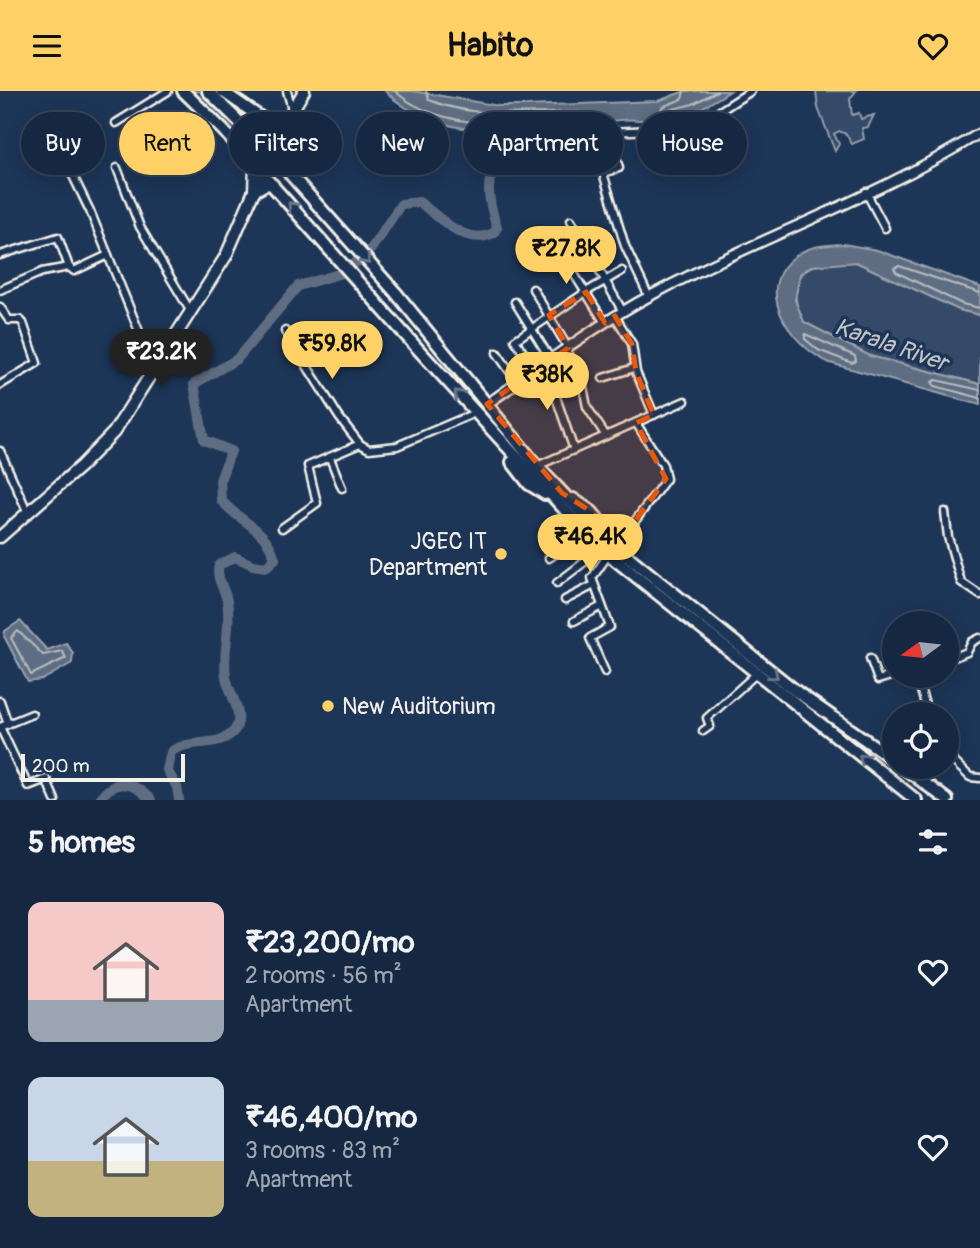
<!DOCTYPE html>
<meta charset="utf-8">
<style>
body{margin:0;font-family:Pangolin,sans-serif;background:#23344c;color:#f1f3f6;height:100vh;display:flex;flex-direction:column;font-size:26px;white-space:nowrap}
*{box-sizing:border-box;margin:0}
p{font-size:23px;color:#9ea6b1}
.icon{flex:none;width:38px;height:38px;fill:none;stroke:currentColor;stroke-width:2;stroke-linecap:round;stroke-linejoin:round}
.map{position:relative;height:709px;overflow:hidden}
.details{display:flex;flex-direction:column;background:#162841;flex:1}
.details>*{flex:none}
.guide{position:absolute;left:21px;top:21px;width:938px;height:63px;display:flex;gap:14px}
.needle{width:46px;rotate:255deg}
.controls{position:absolute;left:882px;top:520px;display:grid;gap:14px}
.controls a{display:grid;place-items:center;width:77px;height:77px;border-radius:50%;background:#162841;box-shadow:0 4px 18px #0003,0 0 0 2px #35445a;font-size:35px}
.scale{position:absolute;left:21px;bottom:18px;width:164px;box-sizing:border-box;padding-left:7px;border:4px solid #f4f1e8;border-top:0;font-size:19px;line-height:24px;white-space:nowrap;color:#f4f1e8;-webkit-text-stroke:5px #1d3557;paint-order:stroke}
.price{position:absolute;translate:-50% -60px;padding:0 16px;border-radius:24px;background:#ffd166;color:#111;font-size:23px;line-height:46px;filter:drop-shadow(0 2px 4px #0008)}
.price::after{content:'';position:absolute;left:50%;top:42px;width:21px;height:16px;margin-left:-10px;background:inherit;clip-path:polygon(0 0,100% 0,50% 100%)}
.price.on{background:#222;color:#fff}
ul{padding:0;list-style:none}
li{display:flex;align-items:center;gap:21px;height:175px;padding:0 28px}
li span{display:grid;place-items:center;flex:none;width:196px;height:140px;border-radius:14px;color:#555}
li>.icon{margin-inline-start:auto}
span .icon{width:84px;height:84px;fill:#fffc;stroke-width:1}
li b{font-size:30px}
h2{display:flex;justify-content:space-between;align-items:center;height:84px;padding:0 28px;font-size:30px}
.pill{padding:0 24px;border-radius:32px;background:#162841;box-shadow:0 4px 18px #0003,0 0 0 2px #35445a;font-size:24px;line-height:63px}
.pill.on{background:#ffd166;color:#111}
header{display:flex;justify-content:space-between;align-items:center;height:91px;padding:0 28px;background:#ffd166;color:#111;font-size:32px;font-weight:800}
.map>svg:first-child{display:block}
</style>
<header><svg class="icon" aria-label="menu" viewBox="0 0 24 24"><path d="M4 6h16M4 12h16M4 18h16"/></svg>Habito<svg class="icon" aria-label="heart" viewBox="0 0 24 24"><path d="M12 20l-8-8c-3-5 5-10 8-4 3-6 11-1 8 4z"/></svg></header>
<div class="map">
<svg width="980" height="709" viewBox="0 0 980 709">
<rect width="100%" height="100%" fill="#1d3557"/>
<filter id="ink" filterUnits="userSpaceOnUse"><feTurbulence type="fractalNoise" baseFrequency=".0143" numOctaves="2"/><feDisplacementMap in="SourceGraphic" scale="14" xChannelSelector="R" yChannelSelector="G"/><feConvolveMatrix kernelMatrix="1 2 1 2 8 2 1 2 1" color-interpolation-filters="sRGB"/></filter>
<g filter="url(#ink)">
<!-- green -->
<g fill="#354a67" stroke="#949ea8" stroke-width="2">
<polygon points="188,0 201,0 258,58 252,65"/>
<polygon points="816,0 856,0 850,8 852,24 859,22 861,28 874,24 868,36 862,37 864,48 852,53 846,43 839,40 834,43 839,53 835,60 818,17"/>
<path d="M856 171 959 219 980 224V293L870 265 804 231C797 220 795 211 796 198 798 168 834 172 856 171Z"/>
</g>
<!-- water -->
<g fill="#5e6d82" stroke="#9aa2ab" stroke-width="2">
<path d="M385 0H413L499 15H525L658 10 685 0H730C711 12 686 28 662 30 648 31 634 27 620 29 546 38 444 59 385 0Z"/>
<path d="M843 153 877 159 980 196V224L959 219 856 171 811 175 800 183 795 209 804 231 870 265 980 293V314L830 272C790 255 748 194 800 162 813 154 828 154 843 153Z"/>
<polygon points="20,530 47,559 66,552 73,562 72,572 42,589 28,591 4,545 5,540"/>
</g>
<g fill="none" stroke-linecap="round" stroke-linejoin="round">
<!-- shore -->
<g stroke="#b8bcbf" stroke-width="2">
<path d="M395 0C432 35 503 36 550 31 560 30 574 30 582 25L578 21C530 22 475 28 429 9L426 0"/>
<polyline points="684,0 682,8 662,16 661,21 693,13 717,0"/>
<polyline points="980,202 899,175 894,177 896,181 962,213 980,217"/>
<polygon points="805,243 855,265 856,270 852,272 818,259 805,248"/>
<polyline points="980,299 936,289 932,291 935,295 980,307"/>
<polygon points="18,540 43,564 62,560 66,567 31,584 11,547"/>
</g>
<!-- river -->
<g stroke="#5e6d82" stroke-width="10">
<path d="M99 709C115 686 133 690 151 709"/>
<path d="M179 709 177 696 167 679 171 661C188 647 217 657 232 642 248 627 229 603 226 586 222 561 232 535 227 510 225 497 215 488 219 474L235 466 253 474 266 476 275 468C267 437 240 432 221 409L220 389 231 360 204 349 194 293 237 268 298 195 342 182 351 176 371 158 401 113 419 111C441 127 465 156 494 142L497 136C477 80 499 79 511 30"/>
</g>
<!-- minor casing -->
<g stroke="#f4f1e8" stroke-width="11">
<g id="minor">
<polyline points="287,0 292,18"/>
<polyline points="116,32 168,0"/>
<polyline points="59,56 90,120 154,277"/>
<polyline points="117,77 140,136 191,221"/>
<polyline points="866,101 885,137"/>
<polyline points="571,129 623,221"/>
<polyline points="550,145 605,232"/>
<polyline points="0,164 58,146 69,176 74,180 108,164"/>
<polyline points="533,198 568,257"/>
<polyline points="0,199 42,181 69,176"/>
<polyline points="649,206 625,155 603,82 619,77 609,41 676,38 712,25 751,0"/>
<polyline points="515,211 551,269"/>
<polyline points="0,216 9,229 20,229 23,232 37,272 0,294"/>
<polyline points="615,225 632,253 636,281 654,324"/>
<polyline points="285,240 339,326 360,353"/>
<polyline points="566,259 582,290 587,316 606,345"/>
<polyline points="497,262 518,292"/>
<polyline points="545,274 574,359"/>
<polyline points="536,280 515,249 586,201 622,180"/>
<polyline points="603,287 634,277"/>
<polyline points="0,360 28,422"/>
<polyline points="330,367 342,397"/>
<polyline points="537,375 685,310"/>
<polyline points="945,421 948,446 961,491 980,504"/>
<polyline points="282,437 317,412 308,375 360,353 369,358 397,355 475,322"/>
<polyline points="618,453 666,388 663,374 636,332"/>
<polyline points="549,467 586,443"/>
<polyline points="557,492 591,466 598,455"/>
<polyline points="565,509 594,494"/>
<polyline points="574,530 602,515"/>
<polyline points="870,567 878,589 894,584"/>
<polyline points="947,569 967,561 972,551 980,547"/>
<polyline points="605,581 590,547 610,536 592,487 608,464"/>
<polyline points="916,584 928,623"/>
<polyline points="0,610 8,633"/>
<polyline points="0,636 28,695 46,688 55,709"/>
<polyline points="0,636 32,623"/>
<polyline points="703,640 710,635 707,627 756,583"/>
<polyline points="947,664 970,686 980,687"/>
<polyline points="920,689 935,676"/>
</g>
</g>
<!-- tertiary casing -->
<g stroke="#f4f1e8" stroke-width="13">
<path id="tertiary" d="M487 313C536 279 585 242 637 212 748 150 872 110 980 42"/>
</g>
<!-- secondary casing -->
<g stroke="#f4f1e8" stroke-width="15">
<g id="secondary">
<polyline points="280,40 304,0"/>
<polyline points="0,446 81,375 114,341 226,165 254,100 274,65 280,40 255,74 254,100"/>
</g>
</g>
<!-- trunk casing -->
<g stroke="#f4f1e8" stroke-width="16">
<g id="trunk">
<polyline points="183,0 223,39 417,257 598,455 916,709"/>
<polyline points="208,0 274,65 396,202 537,375 606,448 797,601 894,669"/>
<polyline points="222,0 280,40"/>
<polyline points="254,100 266,93 273,94"/>
<polyline points="512,371 529,393 545,403"/>
<polyline points="573,408 592,421 614,448"/>
<polyline points="903,676 947,709"/>
</g>
</g>
<!-- minor -->
<use href="#minor" stroke="#1d3557" stroke-width="6"/>
<!-- tertiary -->
<use href="#tertiary" stroke="#1d3557" stroke-width="8"/>
<!-- secondary -->
<use href="#secondary" stroke="#1d3557" stroke-width="10"/>
<!-- trunk -->
<use href="#trunk" stroke="#1d3557" stroke-width="10"/>
</g>
<!-- one-way arrows -->
<defs><path id="oneway-chevron" d="M-2-3.5L2.5 0L-2 3.5" fill="none" stroke-width="1.6" stroke-linecap="round" stroke-linejoin="round" transform="scale(1.75)"/></defs>
<g stroke="#68778a">
<use href="#oneway-chevron" transform="translate(292 115) rotate(-132)"/>
<use href="#oneway-chevron" transform="translate(366 169) rotate(48)"/>
<use href="#oneway-chevron" transform="translate(458 303) rotate(-132)"/>
<use href="#oneway-chevron" transform="translate(774 584) rotate(38)"/>
<use href="#oneway-chevron" transform="translate(863 667) rotate(-142)"/>
</g>
</g>
<!-- marked area -->
<path fill="#e8590c" fill-opacity="0.2" stroke="#e8590c" stroke-width="5" stroke-dasharray="14 9" stroke-linejoin="round" d="M586 201 605 232 615 225 632 253 636 281 654 324 636 332 666 388 618 453 592 421 562 402 487 313 568 257 549 224Z"/>
<!-- markers -->
<g fill="#ffd166" stroke="#1d3557" stroke-width="2.5">
<circle cx="501" cy="463" r="7"/>
<circle cx="328" cy="615" r="7"/>
</g>
<g text-anchor="middle" dominant-baseline="central" stroke-width="7" stroke-linejoin="round" paint-order="stroke">
<!-- poi labels -->
<g font-size="23" fill="#f4f1e8" stroke="#1d3557" text-anchor="end">
<text x="487" y="450">JGEC IT<tspan x="487" dy="26">Department</tspan></text>
<text x="342" y="615" text-anchor="start">New Auditorium</text>
</g>
<!-- water labels -->
<g font-size="24" font-style="italic" fill="#c0c3c4" stroke="#1d3557">
<text transform="translate(891 254) rotate(19)">Karala River</text>
</g>
</g>
</svg>
<div class="controls">
<a><svg class="needle" viewBox="-14 -14 28 28"><path d="M0-13l5 13h-10z" fill="#e53935"/><path d="M0 13l5-13h-10z" fill="#9ea6b1"/></svg></a>
<a><svg class="icon" aria-label="locate" viewBox="0 0 24 24"><circle cx="12" cy="12" r="6"/><path d="M12 2v4M12 18v4M2 12h4M18 12h4"/></svg></a>
</div>
<div class="scale">200 m</div>
<b class="price" style="left:566px;top:195px">₹27.8K</b>
<b class="price" style="left:332px;top:290px">₹59.8K</b>
<b class="price on" style="left:161px;top:298px">₹23.2K</b>
<b class="price" style="left:547px;top:321px">₹38K</b>
<b class="price" style="left:590px;top:483px">₹46.4K</b>
<div class="guide">
<a class="pill">Buy</a>
<a class="pill on">Rent</a>
<a class="pill">Filters</a>
<a class="pill">New</a>
<a class="pill">Apartment</a>
<a class="pill">House</a>
</div>
</div>
<section class="details">
<h2>5 homes<svg class="icon" aria-label="filters" viewBox="0 0 24 24"><path d="M4 7h16M4 17h16"/><circle cx="9" cy="7" r="2"/><circle cx="15" cy="17" r="2"/></svg></h2>
<ul>
<li><span style="background:linear-gradient(#f6c9c9 70%,#9aa5b1 0)"><svg class="icon" aria-label="home" viewBox="0 0 24 24"><path d="M3 11l9-7 9 7M6 9v11h12V9"/></svg></span><div><b>₹23,200/mo</b><p>2 rooms · 56 m²</p><p>Apartment</p></div><svg class="icon" aria-label="heart" viewBox="0 0 24 24"><path d="M12 20l-8-8c-3-5 5-10 8-4 3-6 11-1 8 4z"/></svg></li>
<li><span style="background:linear-gradient(#c9d6e8 60%,#c2b280 0)"><svg class="icon" aria-label="home" viewBox="0 0 24 24"><path d="M3 11l9-7 9 7M6 9v11h12V9"/></svg></span><div><b>₹46,400/mo</b><p>3 rooms · 83 m²</p><p>Apartment</p></div><svg class="icon" aria-label="heart" viewBox="0 0 24 24"><path d="M12 20l-8-8c-3-5 5-10 8-4 3-6 11-1 8 4z"/></svg></li>
</ul>
</section>
